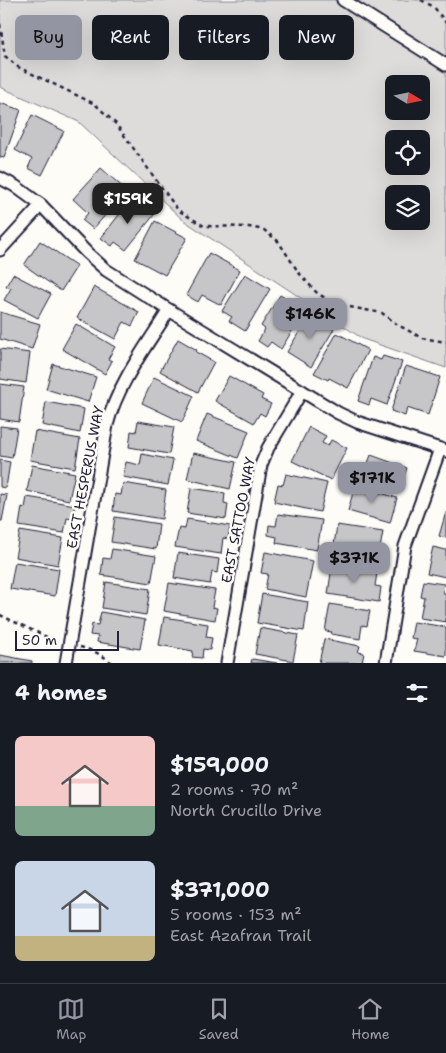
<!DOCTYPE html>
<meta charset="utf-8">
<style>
body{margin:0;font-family:"Shantell Sans",sans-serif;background:#242831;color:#f1f3f6;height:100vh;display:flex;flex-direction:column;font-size:19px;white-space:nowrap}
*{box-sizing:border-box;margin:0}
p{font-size:16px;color:#9ea1a6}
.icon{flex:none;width:28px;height:28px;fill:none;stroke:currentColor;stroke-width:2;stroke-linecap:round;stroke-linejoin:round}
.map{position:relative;height:663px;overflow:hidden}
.sheet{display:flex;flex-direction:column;background:#171b24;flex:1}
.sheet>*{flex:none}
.guide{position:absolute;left:15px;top:15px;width:416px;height:45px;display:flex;gap:10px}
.needle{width:32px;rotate:100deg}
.buttons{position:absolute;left:385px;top:75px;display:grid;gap:10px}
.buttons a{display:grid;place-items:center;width:45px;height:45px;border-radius:8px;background:#171b24;box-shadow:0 5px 20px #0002;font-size:25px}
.scale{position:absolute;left:15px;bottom:12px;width:104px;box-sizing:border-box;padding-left:5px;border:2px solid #22223b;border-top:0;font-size:14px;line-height:18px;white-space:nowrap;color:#22223b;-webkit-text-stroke:4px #fdfcf7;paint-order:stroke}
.price{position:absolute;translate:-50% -42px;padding:0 11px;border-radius:10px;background:#9495a2;color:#111;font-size:16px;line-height:32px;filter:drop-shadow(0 1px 2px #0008)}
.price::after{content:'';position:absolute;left:50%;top:30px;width:15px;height:11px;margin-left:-8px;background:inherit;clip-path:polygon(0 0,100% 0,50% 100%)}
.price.current{background:#222;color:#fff}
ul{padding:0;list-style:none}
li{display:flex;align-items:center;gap:15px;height:125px;padding:0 15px}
li span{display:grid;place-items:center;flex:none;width:140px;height:100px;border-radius:8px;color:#555}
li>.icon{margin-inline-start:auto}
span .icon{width:60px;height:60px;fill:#fffc;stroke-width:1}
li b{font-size:21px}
h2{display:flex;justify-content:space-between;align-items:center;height:60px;padding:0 15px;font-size:21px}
.pill{padding:0 18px;border-radius:8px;background:#171b24;box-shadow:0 5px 20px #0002;font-size:18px;line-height:45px}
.pill.current{background:#9495a2;color:#111}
.dock{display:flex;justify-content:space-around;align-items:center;height:70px;border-top:1px solid #363941;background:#171b24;font-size:14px;color:#9ea1a6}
.dock a{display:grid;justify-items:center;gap:2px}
.dock .current{color:#9495a2}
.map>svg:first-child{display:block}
</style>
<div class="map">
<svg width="446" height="663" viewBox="0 0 446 663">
<rect width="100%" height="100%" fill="#fdfcf7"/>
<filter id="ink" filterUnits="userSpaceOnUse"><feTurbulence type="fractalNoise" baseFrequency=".02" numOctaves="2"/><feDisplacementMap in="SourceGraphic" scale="10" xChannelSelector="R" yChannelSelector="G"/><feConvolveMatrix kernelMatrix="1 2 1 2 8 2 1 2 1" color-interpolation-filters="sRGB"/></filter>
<g filter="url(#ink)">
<!-- green -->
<path fill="#dddcdb" stroke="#807f8b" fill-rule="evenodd" d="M0 0H446V368L363 339 183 220 79 122 0 87ZM394 84H421V111H394ZM394 139H421V166H394ZM394 194H421V221H394Z"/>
<!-- building -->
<g fill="#c6c6c8" stroke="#22223b">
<polygon points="0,103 21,110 4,158 0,157"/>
<polygon points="32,115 64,131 42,175 28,168 32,159 15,150"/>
<polygon points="101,168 127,191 93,229 82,220 88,213 73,199"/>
<polygon points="132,198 154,215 126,250 115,242 112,246 101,238"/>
<polygon points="155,221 187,238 165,275 135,259"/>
<polygon points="40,241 77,266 61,291 24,265"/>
<polygon points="209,253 240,270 221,305 202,295 198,302 186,295"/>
<polygon points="13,274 51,294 38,318 4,300 11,288 6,286"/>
<polygon points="245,274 270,289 245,331 229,321 232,317 222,311"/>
<polygon points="94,287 139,312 132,326 124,322 115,339 77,318"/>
<polygon points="280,295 305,310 281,349 271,342 267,347 258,341 265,329 261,326"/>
<polygon points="0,312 40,324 32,349 0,339"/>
<polygon points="310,314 334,329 311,367 287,352"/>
<polygon points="76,324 115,347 108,359 112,361 105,374 62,349"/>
<polygon points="337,333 368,350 348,388 329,378 328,380 314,373"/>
<polygon points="178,339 197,350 196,352 214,362 198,392 160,371"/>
<polygon points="0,349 30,353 26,383 0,379"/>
<polygon points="383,356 402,362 387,405 371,399 369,405 358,401 373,357 381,360"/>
<polygon points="53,364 96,377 88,402 46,389"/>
<polygon points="406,366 440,377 428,415 407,408 405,416 391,411"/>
<polygon points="229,376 263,395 261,399 271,404 265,416 260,413 254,423 215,401"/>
<polygon points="154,377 194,396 182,422 142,403"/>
<polygon points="0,384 24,387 19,422 0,419"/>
<polygon points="46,402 84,409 80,433 42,425"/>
<polygon points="207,414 249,431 238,458 196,441"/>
<polygon points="138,421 174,427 169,454 129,447 131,431 136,432"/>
<polygon points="0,426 17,428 12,458 0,456"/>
<polygon points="309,427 326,436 322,443 328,446 331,440 347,448 331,480 292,461"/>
<polygon points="35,431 80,439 75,468 30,460"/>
<polygon points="193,453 236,462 230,489 187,479"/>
<polygon points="142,454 173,460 168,485 123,477 126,462 140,465"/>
<polygon points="371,455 407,468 398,493 362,480"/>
<polygon points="0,460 10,462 6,488 0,487"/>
<polygon points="32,465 75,473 69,500 27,491"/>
<polygon points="286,474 327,483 320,512 274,502 278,484 283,485"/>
<polygon points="123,483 166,490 162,519 113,511 115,494 121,495"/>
<polygon points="355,485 397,498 390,523 348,511"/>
<polygon points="191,488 225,493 224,503 228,504 226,519 187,513"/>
<polygon points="0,494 7,495 2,521 0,521"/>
<polygon points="27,497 75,505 72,519 67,518 64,533 19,526 22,507 25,508"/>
<polygon points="446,512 446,538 439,536"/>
<polygon points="278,514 322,520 317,550 276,543 277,537 268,535 269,525 276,526"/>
<polygon points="115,517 159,524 156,549 111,542"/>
<polygon points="187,519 230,526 228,539 223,538 221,554 175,547 179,528 185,529"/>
<polygon points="337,525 383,532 380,548 377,547 377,550 387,552 384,567 332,558"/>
<polygon points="20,531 63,538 58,565 15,557"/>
<polygon points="433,547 446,550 446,577 427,573"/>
<polygon points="112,549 156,556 151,583 101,575 103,558 110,559"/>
<polygon points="265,552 313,561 306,597 265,589 268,574 261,573"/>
<polygon points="178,553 219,559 217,573 212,572 210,584 174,578"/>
<polygon points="15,562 59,569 55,596 10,589"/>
<polygon points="332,566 377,573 375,586 381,587 379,602 328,594"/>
<polygon points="423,581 444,584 443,593 446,593 446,622 420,618 424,597 420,596"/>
<polygon points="106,582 150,589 146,615 102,608"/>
<polygon points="169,583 215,590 212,607 217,608 215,620 164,611"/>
<polygon points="262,594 308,602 304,631 257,623"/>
<polygon points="330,604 370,611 367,626 362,625 360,639 331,634 332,632 325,631"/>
<polygon points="101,612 145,620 140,649 97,642 98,636 90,635 92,624 98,625"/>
<polygon points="164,617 208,624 206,637 212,638 210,650 203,649 202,658 192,657 193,651 159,645"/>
<polygon points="414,622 446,627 446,656 414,651 417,639 411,638"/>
<polygon points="260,628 298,635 293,661 255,654"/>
<polygon points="324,639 360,646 358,652 364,653 362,663 319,663"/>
<polygon points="0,655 32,661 32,663 0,663"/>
<polygon points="252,659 277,663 251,663"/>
</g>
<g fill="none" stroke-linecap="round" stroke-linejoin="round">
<!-- street casing -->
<g stroke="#22223b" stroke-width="15">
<g id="street">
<polyline points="343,0 446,65"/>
<polyline points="0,178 15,186 41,205 87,253 106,270 169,310 338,413 357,422 446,451"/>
<polyline points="0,250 41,205"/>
<path d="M66 663 107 425C118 383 146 347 169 310"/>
<polyline points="227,663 261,465 268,448 302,391"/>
<polyline points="386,663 405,546 440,449"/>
</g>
</g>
<!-- path -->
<g stroke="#22223b" stroke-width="2.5" stroke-dasharray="4 4" stroke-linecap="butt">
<polyline points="421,0 434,7 446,23"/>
<polyline points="0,24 5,56 18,67 95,104 116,124 159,184 178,210 204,226 249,227 264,230 278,241 299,273 316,292 334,304 382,313 398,325 422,338 446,342"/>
<polyline points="0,615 49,638 58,641"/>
<path d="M80 647C92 650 103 655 112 663"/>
</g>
<!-- street -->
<use href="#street" stroke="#fdfcf7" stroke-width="11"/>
</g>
</g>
<g text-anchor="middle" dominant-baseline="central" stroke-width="5" stroke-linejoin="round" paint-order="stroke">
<!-- street labels -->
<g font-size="14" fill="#22223b" stroke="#fdfcf7">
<text transform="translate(85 477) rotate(-79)">EAST HESPERUS WAY</text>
<text transform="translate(238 520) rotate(-79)">EAST SATTOO WAY</text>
</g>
</g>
</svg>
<div class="buttons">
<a><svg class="needle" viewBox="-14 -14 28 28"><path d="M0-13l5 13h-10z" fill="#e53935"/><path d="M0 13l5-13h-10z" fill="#9ea1a6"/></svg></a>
<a><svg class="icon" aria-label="locate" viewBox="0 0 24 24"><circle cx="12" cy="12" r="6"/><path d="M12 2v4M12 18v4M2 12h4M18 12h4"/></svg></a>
<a><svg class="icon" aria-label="layers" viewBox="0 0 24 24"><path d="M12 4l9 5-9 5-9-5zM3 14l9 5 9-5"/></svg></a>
</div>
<div class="scale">50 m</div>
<b class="price current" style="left:128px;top:225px">$159K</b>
<b class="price" style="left:310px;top:340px">$146K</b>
<b class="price" style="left:372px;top:504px">$171K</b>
<b class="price" style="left:354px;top:584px">$371K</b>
<div class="guide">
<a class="pill current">Buy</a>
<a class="pill">Rent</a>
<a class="pill">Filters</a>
<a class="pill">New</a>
</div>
</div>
<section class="sheet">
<h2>4 homes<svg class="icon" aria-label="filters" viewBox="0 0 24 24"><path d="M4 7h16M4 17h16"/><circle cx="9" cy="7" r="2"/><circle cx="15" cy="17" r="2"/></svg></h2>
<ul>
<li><span style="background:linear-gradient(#f6c9c9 70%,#7fa58c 0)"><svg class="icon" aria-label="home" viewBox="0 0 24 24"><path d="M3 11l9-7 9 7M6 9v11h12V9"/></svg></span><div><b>$159,000</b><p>2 rooms · 70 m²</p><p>North Crucillo Drive</p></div></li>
<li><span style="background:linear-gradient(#c9d6e8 75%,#c2b280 0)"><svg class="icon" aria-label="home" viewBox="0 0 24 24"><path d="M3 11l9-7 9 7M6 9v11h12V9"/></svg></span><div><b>$371,000</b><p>5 rooms · 153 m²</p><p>East Azafran Trail</p></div></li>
</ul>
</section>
<nav class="dock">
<a class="current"><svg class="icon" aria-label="map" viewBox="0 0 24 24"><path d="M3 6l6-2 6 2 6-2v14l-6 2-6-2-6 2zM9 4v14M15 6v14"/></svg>Map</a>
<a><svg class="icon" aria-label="saved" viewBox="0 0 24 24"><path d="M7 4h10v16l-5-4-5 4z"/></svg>Saved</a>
<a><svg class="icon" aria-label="home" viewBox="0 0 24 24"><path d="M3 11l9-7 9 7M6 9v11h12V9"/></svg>Home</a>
</nav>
